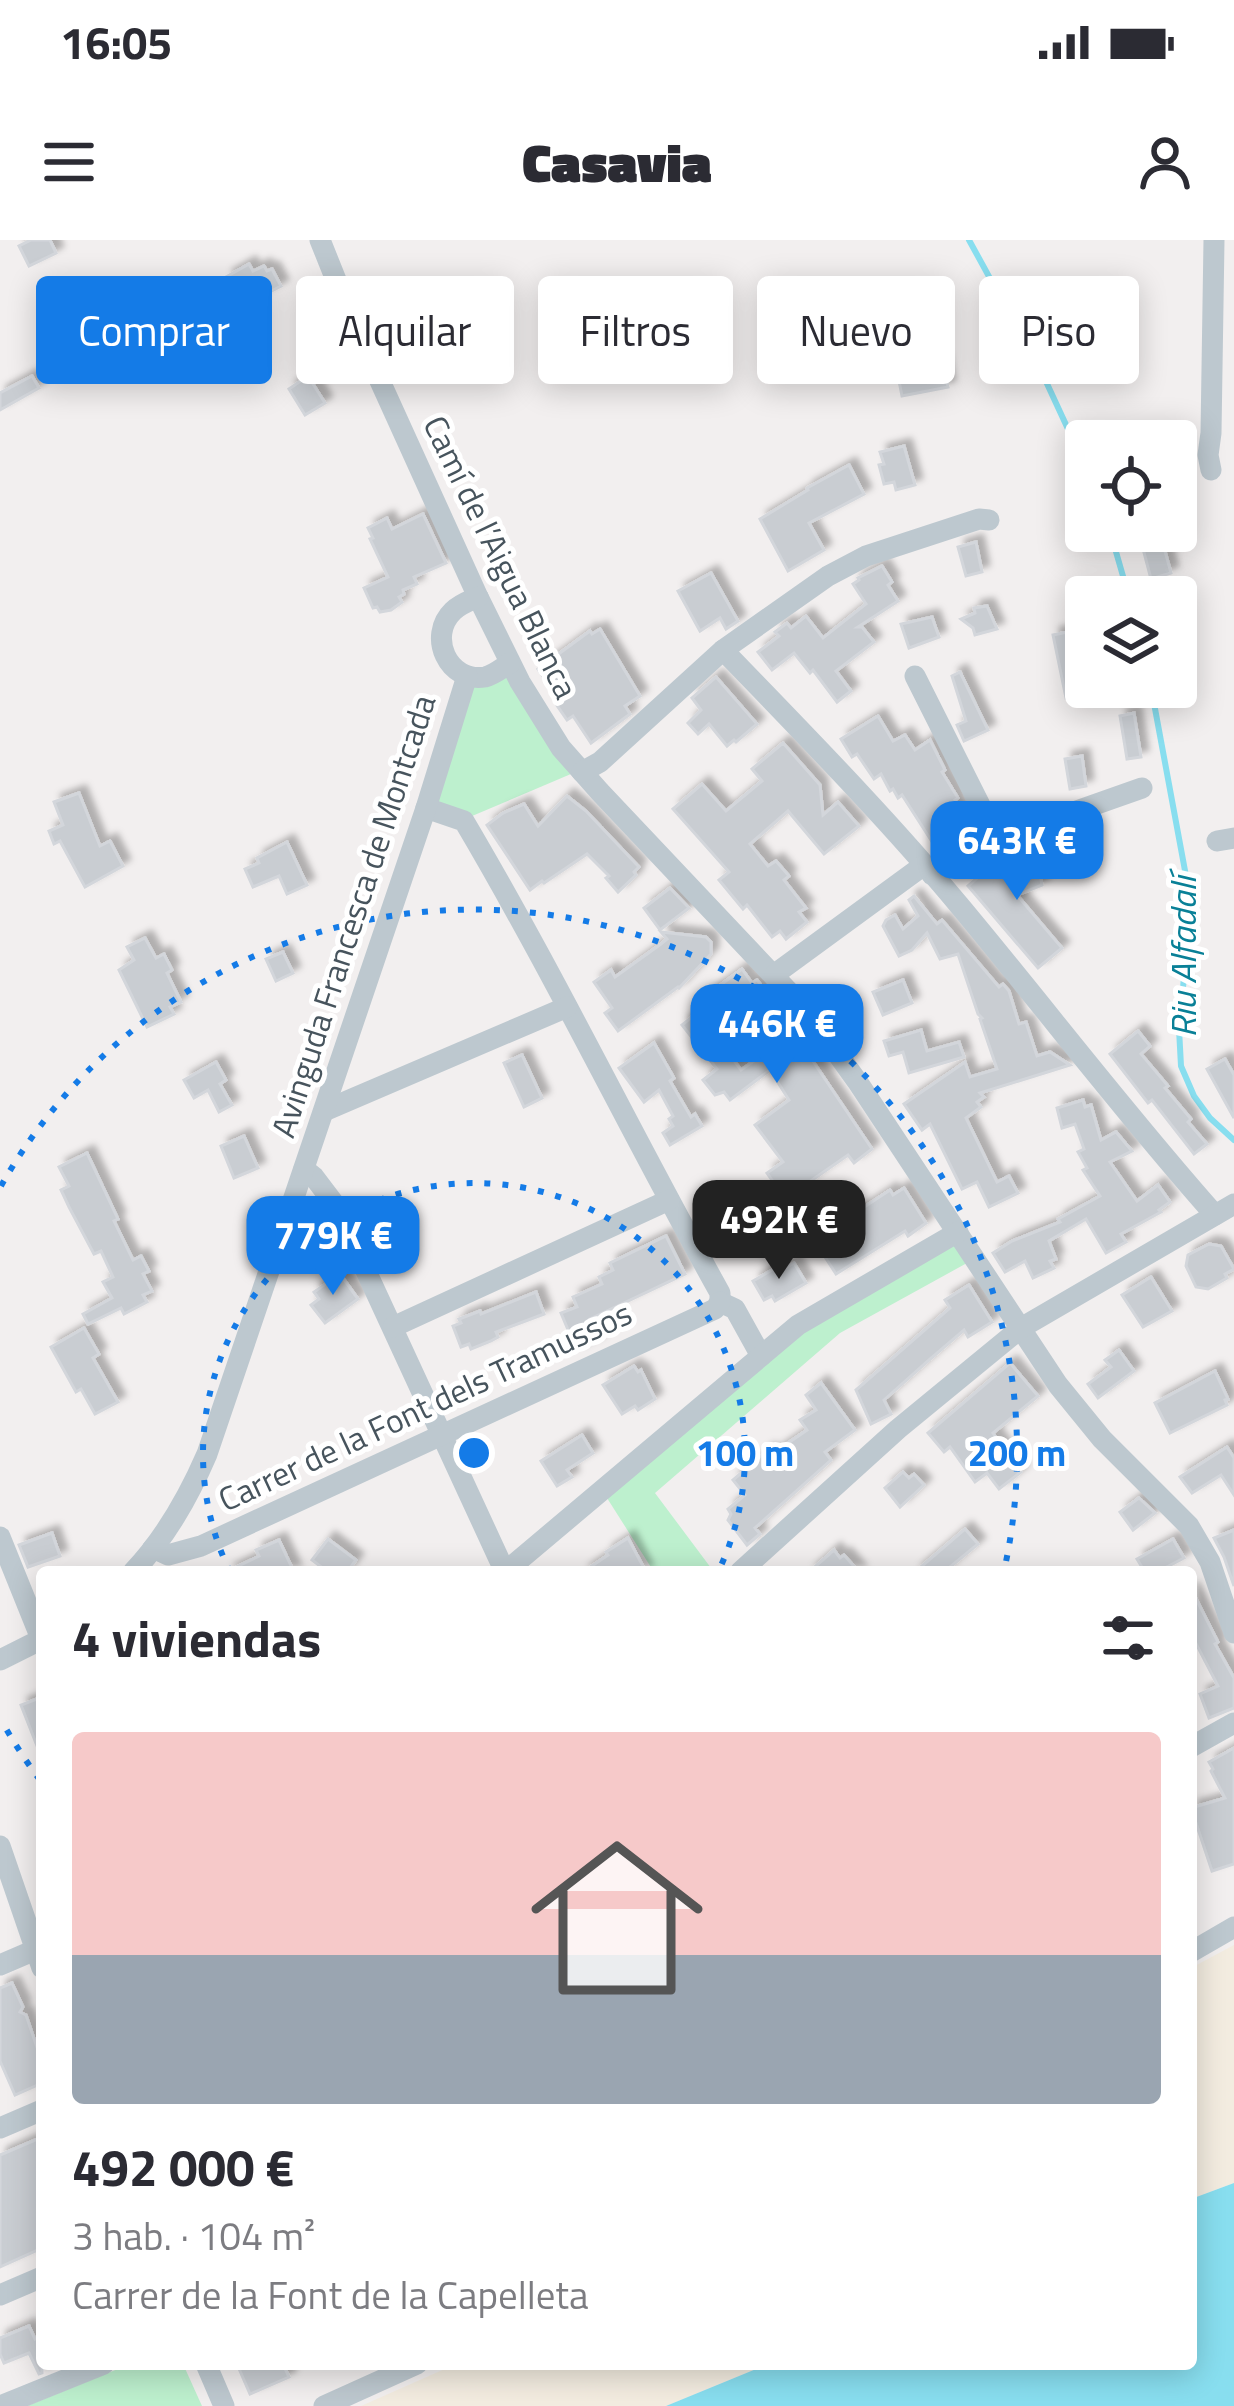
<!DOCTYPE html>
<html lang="es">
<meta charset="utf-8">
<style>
body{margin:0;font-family:"Titillium Web",sans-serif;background:#f2f2f3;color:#2b2b33;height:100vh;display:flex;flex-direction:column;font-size:45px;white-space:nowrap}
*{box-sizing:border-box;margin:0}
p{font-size:39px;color:#7c7c81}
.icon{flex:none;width:66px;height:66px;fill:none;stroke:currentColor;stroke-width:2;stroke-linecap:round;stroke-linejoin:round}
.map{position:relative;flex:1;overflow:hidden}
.details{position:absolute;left:36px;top:1326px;width:1161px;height:804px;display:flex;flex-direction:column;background:#fff;border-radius:12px;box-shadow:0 6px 30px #0003}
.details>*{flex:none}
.top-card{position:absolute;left:36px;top:36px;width:1164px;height:108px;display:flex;gap:24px}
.buttons{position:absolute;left:1065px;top:180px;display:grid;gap:24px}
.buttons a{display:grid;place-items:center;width:132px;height:132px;border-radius:12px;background:#fff;box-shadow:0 6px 30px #0003;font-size:60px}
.price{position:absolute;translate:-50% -102px;padding:0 27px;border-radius:24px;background:#147be7;color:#fff;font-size:39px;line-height:78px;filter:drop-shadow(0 3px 6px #0008)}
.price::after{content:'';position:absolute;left:50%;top:72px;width:36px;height:27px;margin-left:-18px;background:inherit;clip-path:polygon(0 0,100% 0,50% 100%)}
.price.current{background:#222;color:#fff}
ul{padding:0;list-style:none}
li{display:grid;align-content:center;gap:24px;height:636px;padding:0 36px}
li+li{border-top:3px solid #e1e1e2}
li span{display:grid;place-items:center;height:372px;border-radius:12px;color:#555}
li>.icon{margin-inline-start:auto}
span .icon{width:216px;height:216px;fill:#fffc;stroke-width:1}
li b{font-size:51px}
h2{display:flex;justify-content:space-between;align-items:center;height:144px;padding:0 36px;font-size:51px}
.pill{padding:0 42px;border-radius:12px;background:#fff;box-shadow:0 6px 30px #0003;font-size:42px;line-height:108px}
.pill.current{background:#147be7;color:#fff}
.status{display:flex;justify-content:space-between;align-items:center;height:84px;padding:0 60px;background:#fff;direction:ltr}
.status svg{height:33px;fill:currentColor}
header{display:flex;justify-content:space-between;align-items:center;height:156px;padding:0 36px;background:#fff;font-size:54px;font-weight:800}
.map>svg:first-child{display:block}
</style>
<div class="status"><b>16:05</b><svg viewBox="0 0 49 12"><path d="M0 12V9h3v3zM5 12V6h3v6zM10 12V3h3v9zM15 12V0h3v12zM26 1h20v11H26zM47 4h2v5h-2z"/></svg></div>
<header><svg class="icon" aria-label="menu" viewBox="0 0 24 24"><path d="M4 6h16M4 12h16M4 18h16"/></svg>Casavia<svg class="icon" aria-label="person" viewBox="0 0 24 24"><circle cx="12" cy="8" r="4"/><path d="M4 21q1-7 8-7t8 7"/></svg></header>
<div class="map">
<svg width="1234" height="2166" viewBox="0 0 1234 2166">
<defs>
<filter id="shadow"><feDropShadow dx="7" dy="-7" stdDeviation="3" flood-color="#0004"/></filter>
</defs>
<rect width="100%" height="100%" fill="#f2efef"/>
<!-- green -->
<g fill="#bdf0ce">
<polygon points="509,427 578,531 465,579 429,567 468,438"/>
<polygon points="952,1002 967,1023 840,1093 655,1253 714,1332 654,1332 607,1258 809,1084"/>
<polygon points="130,2124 183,2124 202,2166 27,2166"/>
</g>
<!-- sand -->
<g fill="#f3ece0">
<polygon points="1234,1705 1234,1943 1191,1959 1191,1728"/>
<polygon points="456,2124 768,2124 666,2166 361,2166"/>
</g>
<!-- water -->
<polygon fill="#88deef" points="1234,1943 1234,2166 666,2166 768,2124 1191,2124 1191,1959"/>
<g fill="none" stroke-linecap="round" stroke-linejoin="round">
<!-- stream -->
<g stroke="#88deef" stroke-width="6">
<polyline points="969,0 1043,135 1086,228"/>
<polyline points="1110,291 1129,357"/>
<polyline points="1151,447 1186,636 1187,706 1179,789 1181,826 1194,856 1210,878 1234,900"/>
</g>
</g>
<!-- building -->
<g fill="#c9cdd2" stroke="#d3d6db" stroke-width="3" filter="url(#shadow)">
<polygon points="31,0 50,0 56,13 29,26 19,6"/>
<polygon points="249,24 253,31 264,26 267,31 272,29 281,46 250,62 244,49 236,54 226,37"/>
<polygon points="942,121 948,147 902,156 897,131"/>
<polygon points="32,136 39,148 0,170 0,153"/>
<polygon points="308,136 325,163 305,175 289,149"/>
<polygon points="904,206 915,245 896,250 894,242 884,244 879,225 884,224 880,212"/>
<polygon points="849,225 864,254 809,283 824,310 788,331 760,279 808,250 807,248"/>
<polygon points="423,274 446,323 414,337 417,344 403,350 404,354 399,357 402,362 391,370 380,372 377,367 373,368 364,348 388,337 370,299 373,298 368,288 387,278 392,289"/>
<polygon points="1162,300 1171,333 1151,339 1142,305"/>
<polygon points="976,302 982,332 966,336 958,307"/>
<polygon points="882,326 892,342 888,345 898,361 858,387 862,387 874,402 836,431 851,451 837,462 813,430 810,433 794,413 772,430 758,412 779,396 775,392 787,383 791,388 806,376 823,398 866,364 853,344 859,340 858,338"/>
<polygon points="711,333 738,381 726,389 720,378 700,391 678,351"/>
<polygon points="987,366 997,389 975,395 973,388 961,379 975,373 974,368"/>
<polygon points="932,377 939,397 909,408 901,384"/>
<polygon points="600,389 640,456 625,466 630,474 591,503 573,476 567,480 556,464 560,461 538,429 590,391 592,394"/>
<polygon points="1077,390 1078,393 1082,392 1086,411 1086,447 1090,447 1091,452 1066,458 1053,395"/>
<polygon points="960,432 988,490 964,501 957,485 966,481 952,436"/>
<polygon points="716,437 757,484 736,502 734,500 727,506 709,484 698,494 688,483 701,470 692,458"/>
<polygon points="1134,473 1141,517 1127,519 1120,476"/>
<polygon points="878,476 893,501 905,495 915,510 930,500 945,530 942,532 958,558 955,560 972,591 938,611 902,555 898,558 893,549 890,551 881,534 874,539 857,514 852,517 841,499"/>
<polygon points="783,503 820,545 823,575 838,562 859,586 824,614 788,571 750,604 768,626 776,621 789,636 784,640 806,668 799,672 807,682 786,699 780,691 772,697 747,665 743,669 719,640 729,632 673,569 702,544 726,571 762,541 752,529"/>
<polygon points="1082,516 1086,546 1070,549 1065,519"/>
<polygon points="79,553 100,606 110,601 123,626 85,647 60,601 54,604 49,591 63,585 54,562"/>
<polygon points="567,556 586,571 639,627 634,632 636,635 618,652 606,638 609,636 587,614 544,643 542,641 530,650 487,585 503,573 524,564 538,586"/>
<polygon points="287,602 307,645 287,654 279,636 253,647 245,629 259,623 257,618"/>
<polygon points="1035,608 1045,633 1040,635 1042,645 1017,655 1062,708 1038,728 968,646 992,625"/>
<polygon points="670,648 689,668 660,690 644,668"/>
<polygon points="914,656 937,684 942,680 999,747 1003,744 1009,751 1019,784 1026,782 1037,816 1050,812 1070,825 980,853 984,857 977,862 981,867 966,878 997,942 1009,936 1018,953 989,967 977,942 962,949 930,884 922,890 904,864 965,822 970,837 997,829 980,779 982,778 978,774 958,714 940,719 927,693 912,710 899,716 883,686 886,680 895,675 903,689 918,676 909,660"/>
<polygon points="661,692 706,697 711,702 711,714 679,748 678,747 618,791 605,773 612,768 594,742 611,730 615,737 661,704 667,699"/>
<polygon points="145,698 156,718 164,714 172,730 167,733 181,762 170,767 174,774 147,787 119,730 134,720 127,707"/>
<polygon points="283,712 293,733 276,741 266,719"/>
<polygon points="742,729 752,743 757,740 776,764 723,806 741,830 794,793 872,909 854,923 848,915 805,945 804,949 794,950 784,957 767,933 783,922 755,885 789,860 770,830 730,860 724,852 715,855 703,840 717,829 682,785 697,773 692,766"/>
<polygon points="903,740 912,763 883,775 873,752"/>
<polygon points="921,790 927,811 959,802 964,817 909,833 903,812 889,816 884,801"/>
<polygon points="1138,791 1150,806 1141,814 1168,846 1165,848 1191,879 1188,882 1207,904 1194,914 1152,860 1148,863 1110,814"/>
<polygon points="654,803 674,838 670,841 691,877 695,874 702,886 670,905 663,893 673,886 669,879 673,876 659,850 644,862 619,828"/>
<polygon points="522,815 542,858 524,867 504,823"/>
<polygon points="1225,819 1234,835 1234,878 1207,829"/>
<polygon points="216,822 226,840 220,844 232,865 219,872 208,850 194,858 184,840"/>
<polygon points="1083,860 1085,867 1091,865 1101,900 1116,892 1132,911 1110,922 1137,961 1158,945 1170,962 1159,970 1161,972 1121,994 1126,1002 1106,1013 1086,979 1049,1001 1056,1019 1050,1021 1054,1028 1033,1038 1025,1021 1005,1032 993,1013 1012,1001 1060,982 1058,979 1100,956 1083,930 1087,928 1078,912 1084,909 1075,884 1062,888 1057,868"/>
<polygon points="244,896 258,928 234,938 221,906"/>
<polygon points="87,913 118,979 114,981 133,1020 141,1016 149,1031 143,1034 152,1051 143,1055 147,1062 124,1074 121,1068 88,1084 83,1074 112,1058 103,1042 113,1037 101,1011 94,1014 69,967 61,950 69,946 59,927"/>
<polygon points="904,948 926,983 908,996 905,991 836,1034 814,1000 890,950 893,955"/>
<polygon points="666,996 685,1034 590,1079 597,1102 577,1111 561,1073 577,1067 573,1057 602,1044 599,1037 613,1030 610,1023"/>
<polygon points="1209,1004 1221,1006 1234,1029 1225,1034 1227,1038 1208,1049 1196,1047 1186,1026 1188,1015"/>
<polygon points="794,1023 806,1043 775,1061 772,1056 764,1060 753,1041 779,1026 782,1030"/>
<polygon points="340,1034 358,1059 325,1083 311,1065 319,1059 314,1052"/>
<polygon points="1151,1037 1172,1071 1143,1087 1122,1055"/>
<polygon points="969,1045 992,1082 968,1097 964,1090 929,1120 884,1160 891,1174 871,1184 856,1150 950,1068 945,1060"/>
<polygon points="536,1052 544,1074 496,1092 498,1097 491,1101 471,1109 469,1104 461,1107 453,1086 461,1083 459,1079 480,1071 481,1074"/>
<polygon points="84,1088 99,1114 93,1118 118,1162 95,1174 81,1149 76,1152 51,1107"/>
<polygon points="1119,1110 1134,1131 1098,1158 1088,1144 1111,1127 1105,1120"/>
<polygon points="1010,1123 1038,1156 993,1193 1021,1232 999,1249 987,1233 975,1242 950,1207 944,1212 928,1193"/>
<polygon points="634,1126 638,1132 641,1130 655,1159 638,1170 635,1166 622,1174 603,1145"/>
<polygon points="1215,1131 1228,1159 1225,1160 1227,1165 1170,1193 1155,1163"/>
<polygon points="821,1143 855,1190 825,1212 831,1220 755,1288 760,1294 747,1305 728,1280 731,1274 728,1269 745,1255 733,1240 768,1210 772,1214 807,1190 800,1180 816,1170 806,1155"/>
<polygon points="582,1195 593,1213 567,1230 572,1237 557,1246 541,1221"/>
<polygon points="1227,1207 1234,1218 1234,1255 1221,1235 1192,1253 1180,1237"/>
<polygon points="903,1232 909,1238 914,1234 924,1245 900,1267 885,1248"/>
<polygon points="1139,1258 1155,1273 1133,1290 1120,1272"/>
<polygon points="965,1289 978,1304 944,1332 915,1332"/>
<polygon points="1234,1290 1234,1346 1224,1317 1214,1298"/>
<polygon points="52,1293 60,1316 28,1327 19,1305"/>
<polygon points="628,1298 646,1332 583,1332 608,1315 606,1312"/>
<polygon points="328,1299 356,1320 347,1332 328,1332 312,1320"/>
<polygon points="1173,1299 1184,1318 1157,1332 1145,1332 1137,1319"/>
<polygon points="279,1300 294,1332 226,1332 259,1316 256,1310"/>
<polygon points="834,1310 840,1318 844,1315 859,1332 809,1332"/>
<polygon points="1191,1349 1218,1402 1215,1404 1234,1438 1234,1468 1209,1478 1200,1454 1218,1446 1191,1394"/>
<polygon points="42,1457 42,1516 41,1516 21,1465"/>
<polygon points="1234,1508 1234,1624 1212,1631 1191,1568 1225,1558 1211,1531 1213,1529 1209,1522"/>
<polygon points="12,1743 23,1767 20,1772 26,1775 42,1822 42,1843 15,1855 0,1821 0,1748"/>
<polygon points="42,1897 42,2008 0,2027 0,1915"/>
<polygon points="29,2086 35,2099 42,2096 42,2133 39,2134 29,2113 4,2123 0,2114 0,2098"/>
<polygon points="237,2124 283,2124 289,2137 250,2154"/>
</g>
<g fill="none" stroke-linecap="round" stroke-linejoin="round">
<!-- minor -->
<g stroke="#bdc8cf" stroke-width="21">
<polyline points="320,0 350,75 478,357 520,442 561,508 600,552 805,769 857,841 1058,1145 1102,1199 1189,1286 1210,1322 1234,1393"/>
<polyline points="1211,230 1208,215 1211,193 1214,0"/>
<path d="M478 357C469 361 460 364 453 371 427 396 448 443 485 437 494 435 502 428 510 423"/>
<path d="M723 410C803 493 885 576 959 665 1045 768 1126 875 1215 975"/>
<polyline points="915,436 997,599"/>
<polyline points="582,532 600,522 723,410 828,336 866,316 979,279 989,280"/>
<path d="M426 568 464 581C555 735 633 897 720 1053V1062"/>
<polyline points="1217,601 1234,598"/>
<polyline points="932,635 997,599 1142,548"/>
<polyline points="775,734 924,625"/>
<polyline points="324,871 567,767"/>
<polyline points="304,929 314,937 336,966 505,1332"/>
<polyline points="720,1062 735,1069 761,1116"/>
<polyline points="393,1087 669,960"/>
<polyline points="0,1297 42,1401"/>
<polyline points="153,1308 168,1315 201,1306 715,1069 720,1062"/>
<path d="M133 1332C166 1297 188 1258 207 1214L426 568 467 436"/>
<polyline points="505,1332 798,1085 958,992"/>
<polyline points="740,1332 898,1189 1021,1088 1234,964"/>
<polyline points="0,1420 42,1399"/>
<polyline points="1191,1507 1234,1483"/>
<polyline points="0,1606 42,1728"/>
<polyline points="1191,1712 1234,1687"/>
<polyline points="0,1725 35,1710"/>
<polyline points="0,1888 42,1870"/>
<polyline points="0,2055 42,2037"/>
<polyline points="206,2124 224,2166"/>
<polyline points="0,2166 104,2124"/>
<polyline points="324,2166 417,2124"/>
</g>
</g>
<!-- distance rings -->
<g fill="none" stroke="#147be7" stroke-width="6" stroke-dasharray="6 12">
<path d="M230 1332A271 271 0 1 1 718 1332"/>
<path d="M40 1540A543 543 0 0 1 1 1480M1 946A543 543 0 0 1 1004 1331"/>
</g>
<g text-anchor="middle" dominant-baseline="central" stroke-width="10" stroke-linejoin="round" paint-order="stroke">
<!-- street labels -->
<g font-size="33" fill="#47545d" stroke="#fff">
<text transform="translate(501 317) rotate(64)">Camí de l’Aigua Blanca</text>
<text transform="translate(353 676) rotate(-72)">Avinguda Francesca de Montcada</text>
<text transform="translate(425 1166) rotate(-25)">Carrer de la Font dels Tramussos</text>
</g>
<!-- water labels -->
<g font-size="36" font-style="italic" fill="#098097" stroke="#fff">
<text transform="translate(1182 717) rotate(-90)">Riu Alfadalí</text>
</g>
</g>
<circle cx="474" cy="1213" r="18" fill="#147be7" stroke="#fff" stroke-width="6"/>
<g font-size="36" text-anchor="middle" font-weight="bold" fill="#147be7" stroke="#fff" stroke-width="10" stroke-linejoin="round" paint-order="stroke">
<text x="745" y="1226">100 m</text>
<text x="1017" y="1226">200 m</text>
</g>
</svg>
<div class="buttons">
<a><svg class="icon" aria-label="locate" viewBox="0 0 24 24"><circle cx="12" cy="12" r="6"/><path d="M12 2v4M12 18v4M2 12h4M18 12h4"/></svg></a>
<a><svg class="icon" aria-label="layers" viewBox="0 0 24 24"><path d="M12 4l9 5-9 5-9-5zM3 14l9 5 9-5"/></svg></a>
</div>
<b class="price" style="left:1017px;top:663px">643K €</b>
<b class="price" style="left:777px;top:846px">446K €</b>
<b class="price current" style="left:779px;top:1042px">492K €</b>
<b class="price" style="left:333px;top:1058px">779K €</b>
<div class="top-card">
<a class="pill current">Comprar</a>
<a class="pill">Alquilar</a>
<a class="pill">Filtros</a>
<a class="pill">Nuevo</a>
<a class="pill">Piso</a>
</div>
<section class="details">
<h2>4 viviendas<svg class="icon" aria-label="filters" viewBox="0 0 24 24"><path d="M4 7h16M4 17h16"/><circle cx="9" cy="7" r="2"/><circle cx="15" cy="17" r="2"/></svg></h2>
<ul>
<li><span style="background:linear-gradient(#f6c9c9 60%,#9aa5b1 0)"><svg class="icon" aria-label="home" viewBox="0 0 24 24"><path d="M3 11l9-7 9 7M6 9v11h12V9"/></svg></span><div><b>492 000 €</b><p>3 hab. · 104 m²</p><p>Carrer de la Font de la Capelleta</p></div></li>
</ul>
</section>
</div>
